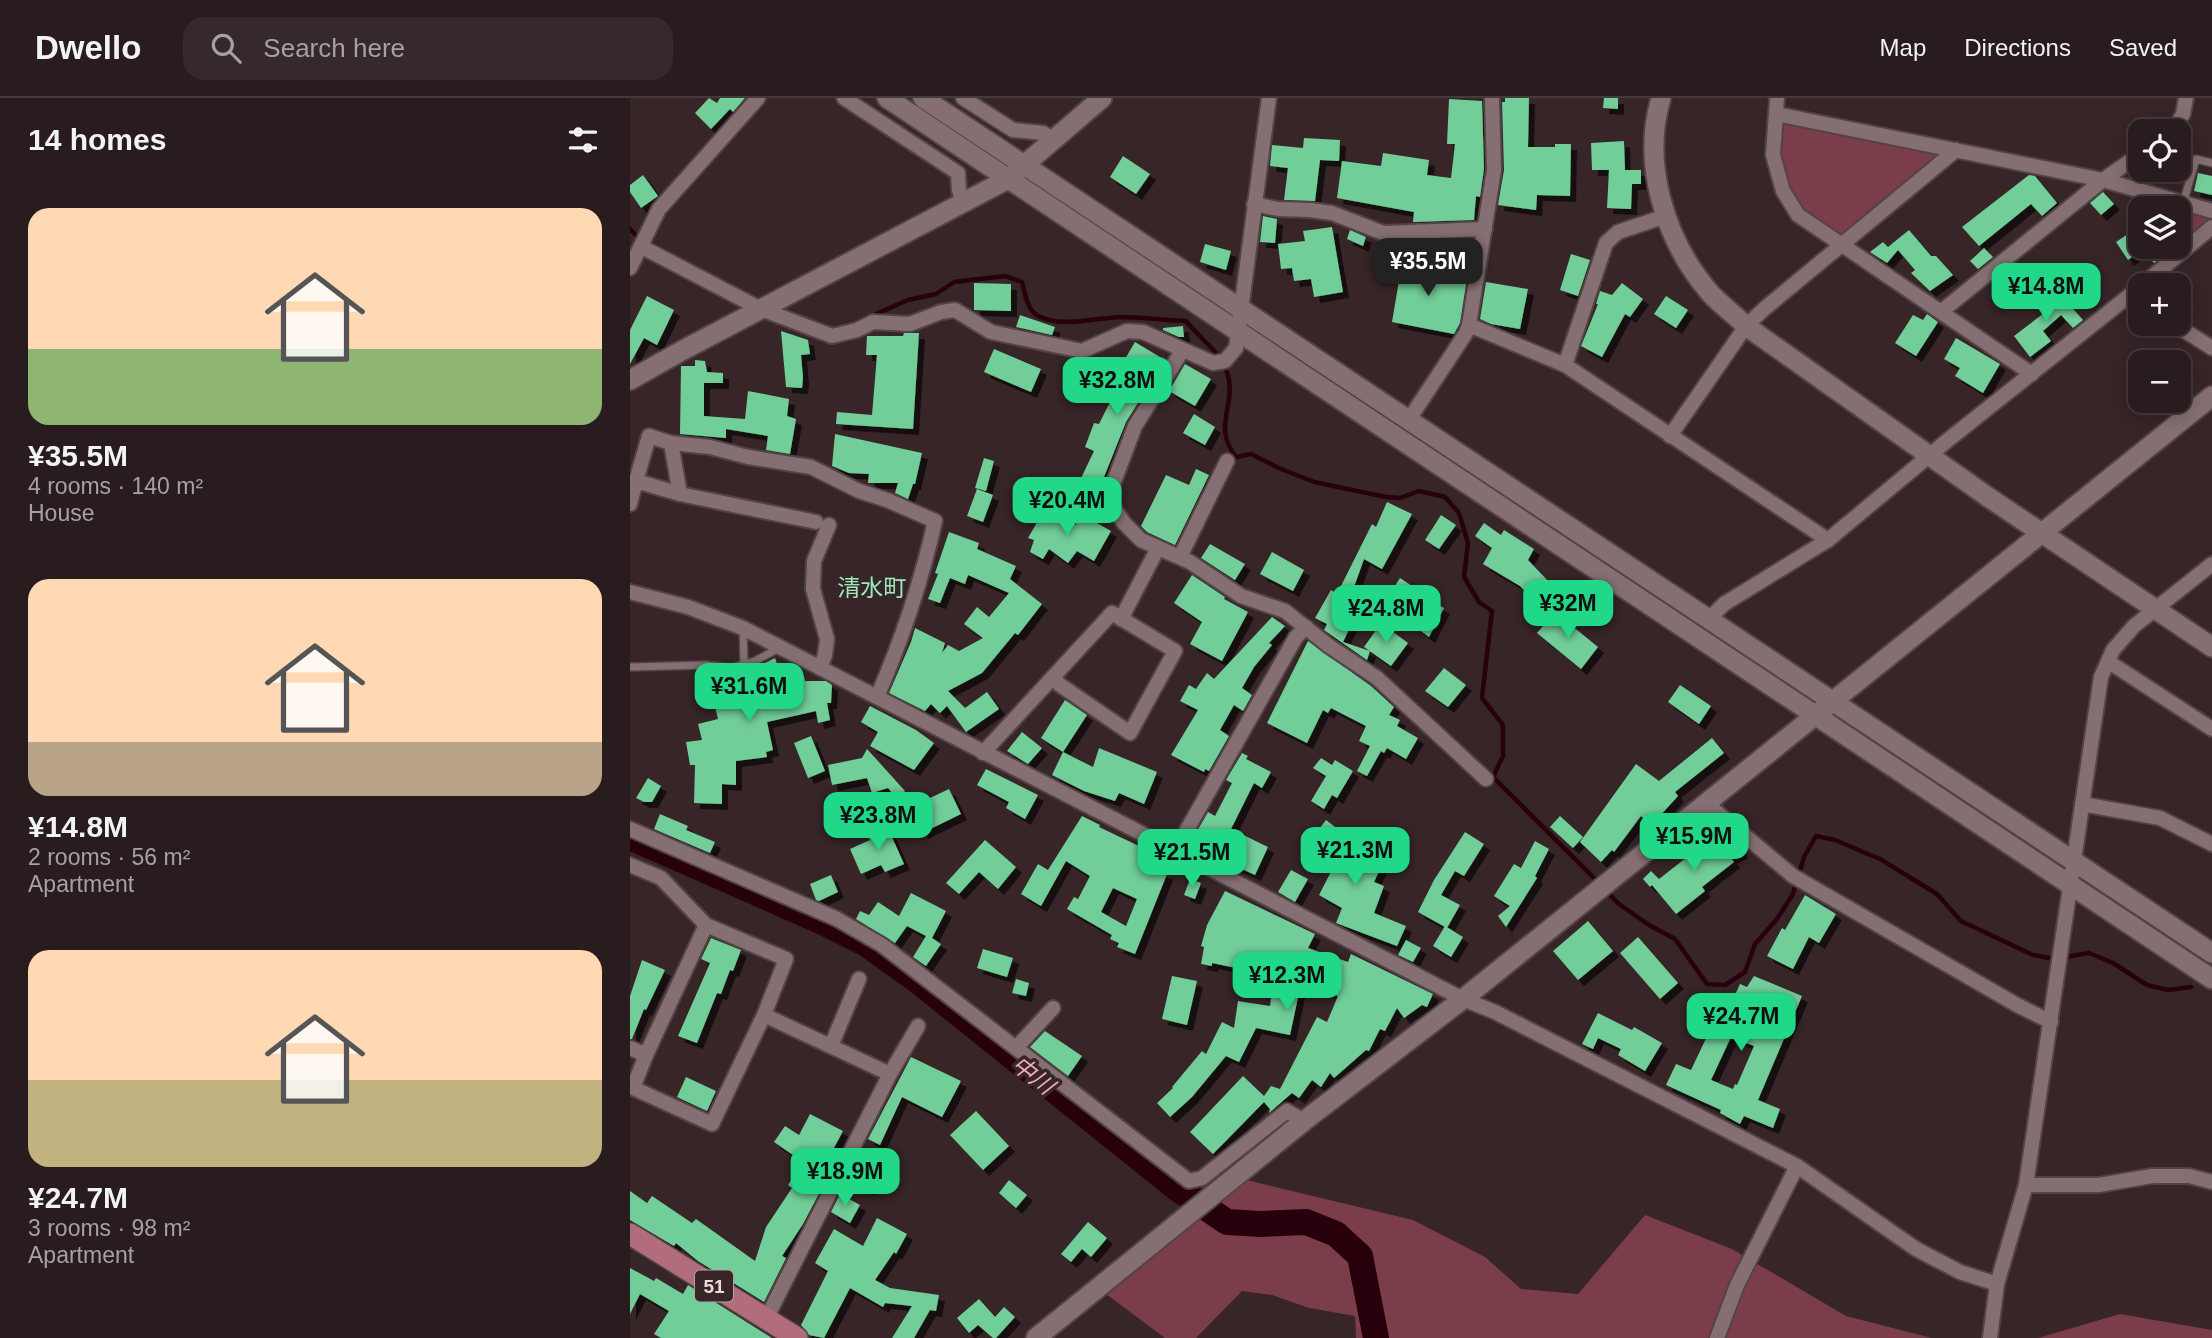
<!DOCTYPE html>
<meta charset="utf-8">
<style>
body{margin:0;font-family:Arial,"Noto Sans JP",sans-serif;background:#35292b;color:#f1f3f6;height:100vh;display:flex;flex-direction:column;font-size:26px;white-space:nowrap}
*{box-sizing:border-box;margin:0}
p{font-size:23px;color:#a5a1a4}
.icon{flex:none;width:38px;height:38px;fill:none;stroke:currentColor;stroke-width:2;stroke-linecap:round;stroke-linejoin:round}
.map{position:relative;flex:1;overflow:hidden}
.side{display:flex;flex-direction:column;background:#291c1e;width:630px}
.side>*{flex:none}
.tools{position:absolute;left:1498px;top:21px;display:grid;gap:14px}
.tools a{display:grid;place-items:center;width:63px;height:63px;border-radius:14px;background:#291c1e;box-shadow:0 4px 18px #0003,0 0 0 2px #453a3c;font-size:35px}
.price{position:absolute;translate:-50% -60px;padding:0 16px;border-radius:14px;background:#20d887;color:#111;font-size:23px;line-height:46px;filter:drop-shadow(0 2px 4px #0008)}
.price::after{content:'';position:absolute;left:50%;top:42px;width:21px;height:16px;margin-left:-10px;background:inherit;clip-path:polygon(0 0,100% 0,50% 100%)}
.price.selected{background:#222;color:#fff}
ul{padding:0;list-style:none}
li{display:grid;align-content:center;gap:14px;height:371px;padding:0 28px}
li span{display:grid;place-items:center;height:217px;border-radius:21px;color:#555}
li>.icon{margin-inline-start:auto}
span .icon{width:126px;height:126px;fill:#fffc;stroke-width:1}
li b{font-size:30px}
h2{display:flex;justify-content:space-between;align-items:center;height:84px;padding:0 28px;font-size:30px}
header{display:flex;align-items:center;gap:42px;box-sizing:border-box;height:98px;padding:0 35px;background:#291c1e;border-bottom:2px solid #453a3c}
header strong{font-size:33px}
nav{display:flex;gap:38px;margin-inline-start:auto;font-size:24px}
.search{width:490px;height:63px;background:#35292b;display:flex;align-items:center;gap:18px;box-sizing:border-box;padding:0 24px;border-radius:21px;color:#a5a1a4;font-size:26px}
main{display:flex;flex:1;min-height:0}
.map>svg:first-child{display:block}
</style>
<header>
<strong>Dwello</strong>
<div class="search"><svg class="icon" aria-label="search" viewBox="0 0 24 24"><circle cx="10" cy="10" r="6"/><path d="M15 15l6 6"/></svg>Search here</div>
<nav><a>Map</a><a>Directions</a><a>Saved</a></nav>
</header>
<main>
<section class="side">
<h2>14 homes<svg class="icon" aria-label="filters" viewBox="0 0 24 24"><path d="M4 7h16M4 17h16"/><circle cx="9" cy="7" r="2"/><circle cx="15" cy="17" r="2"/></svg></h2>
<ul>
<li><span style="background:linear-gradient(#ffd9b3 65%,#8fb573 0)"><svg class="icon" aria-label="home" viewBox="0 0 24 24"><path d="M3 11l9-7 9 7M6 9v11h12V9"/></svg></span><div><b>¥35.5M</b><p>4 rooms · 140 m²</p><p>House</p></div></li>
<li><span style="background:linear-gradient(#ffd9b3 75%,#b9a48a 0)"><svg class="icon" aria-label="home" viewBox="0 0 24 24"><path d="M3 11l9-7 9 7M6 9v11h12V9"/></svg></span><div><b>¥14.8M</b><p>2 rooms · 56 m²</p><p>Apartment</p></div></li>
<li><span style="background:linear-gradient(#ffd9b3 60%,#c2b280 0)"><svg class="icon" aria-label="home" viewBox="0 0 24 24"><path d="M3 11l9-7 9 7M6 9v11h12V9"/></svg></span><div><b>¥24.7M</b><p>3 rooms · 98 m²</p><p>Apartment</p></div></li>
</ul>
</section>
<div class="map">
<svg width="1582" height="1240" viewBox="0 0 1582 1240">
<defs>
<filter id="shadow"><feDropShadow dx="6" dy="6" stdDeviation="0" flood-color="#0009"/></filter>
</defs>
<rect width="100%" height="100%" fill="#372528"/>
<!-- green -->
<g fill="#7c3d4b">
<path d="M1154 24 1311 56 1211 138C1159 103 1145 90 1154 24Z"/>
<polygon points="1532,106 1574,117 1578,121 1549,148 1549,110 1526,110"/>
<polygon points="604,1079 783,1122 855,1159 891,1191 948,1196 1015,1117 1102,1151 1216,1218 1302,1240 726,1240 725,1218 679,1210 642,1197 612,1193 566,1240 535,1240 468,1190"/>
<polygon points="1490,1216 1582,1232 1582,1240 1408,1240"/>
</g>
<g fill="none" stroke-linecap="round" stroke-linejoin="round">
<!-- stream -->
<g stroke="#28000c" stroke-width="4.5">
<polyline points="0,131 7,138 47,160"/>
<path d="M237 220 278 202 306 196 324 184 375 178 392 184C395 195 397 212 408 218 433 230 464 220 490 219 511 219 534 222 556 223 570 241 589 252 597 274 608 306 581 327 606 359L621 356 649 370 684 384 756 399 770 400 789 393 815 399 829 415 838 445 834 479 849 504 862 513 852 600 873 627V658L863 679 969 785"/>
<polyline points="1169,776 1174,759 1186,738 1205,742 1250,761 1307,796 1331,823 1403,857 1425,861 1459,855 1483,865 1517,887 1538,892 1561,889"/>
<polyline points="977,794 989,806 1019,827 1045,841 1077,886 1095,887 1115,874 1125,846 1147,821 1163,796 1166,785"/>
</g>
<!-- river -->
<polyline stroke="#28000c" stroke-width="26" points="0,739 195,825 235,845 288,883 548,1091 597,1124 630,1126 676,1124 706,1136 730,1158 746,1240"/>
</g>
<!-- building -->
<g fill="#71ce99" fill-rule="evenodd" filter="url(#shadow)">
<polygon points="79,0 87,5 90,0 115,0 103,14 100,11 81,31 65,15"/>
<polygon points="875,0 899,0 898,49 925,49 925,46 941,46 940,98 907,97 906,112 868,107 874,72 872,4 875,4"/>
<polygon points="974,0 988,0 988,11 973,10"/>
<polygon points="819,1 852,3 854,71 850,99 846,98 844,122 783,124 784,114 707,100 712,63 751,68 753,55 799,62 797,77 821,80 825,46 817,46"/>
<polygon points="674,40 710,42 709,63 690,62 685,103 654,102 658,70 640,68 642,47 673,50"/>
<polygon points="994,43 995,72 1011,72 1011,86 1002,86 1001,111 977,110 979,72 962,72 961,45"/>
<polygon points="493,58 520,76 506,96 480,79"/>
<polygon points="1568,75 1582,78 1582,97 1564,93"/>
<polygon points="13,77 28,98 11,110 0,94 0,87"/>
<polygon points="1399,77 1405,78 1427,105 1412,118 1401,106 1349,148 1332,129"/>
<polygon points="1473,94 1484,106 1471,117 1460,105"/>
<polygon points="633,118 647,121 645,145 630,144"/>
<polygon points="1510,128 1510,149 1531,149 1536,155 1524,165 1510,149 1510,153 1498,162 1486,144"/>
<polygon points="702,129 713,194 684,199 681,181 664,183 662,170 651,171 648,146 675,143 673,133"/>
<polygon points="720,132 736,139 733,148 717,141"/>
<polygon points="1279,132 1301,158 1306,158 1323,177 1300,193 1281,175 1285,172 1268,152 1257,165 1240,154 1253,144 1258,149"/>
<polygon points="841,141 840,161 809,153 812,142"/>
<polygon points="575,146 601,153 596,172 570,164"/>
<polygon points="1354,150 1363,159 1348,171 1340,163"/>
<polygon points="774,153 789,156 786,171 837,180 830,225 824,236 762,224"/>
<polygon points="941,156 960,162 948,198 930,192"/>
<polygon points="856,184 898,191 890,231 861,226 850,221"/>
<polygon points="344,185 381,186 381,213 344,212"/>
<polygon points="992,185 1013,201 1000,219 995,216 972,259 951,248 968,206 966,206 970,193 982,197"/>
<polygon points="1426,192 1453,222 1443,230 1431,217 1413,233 1421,243 1400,259 1384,238 1414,215 1408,208"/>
<polygon points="17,198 44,212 27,247 14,240 0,266 0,232"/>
<polygon points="1036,198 1058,212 1046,230 1024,216"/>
<polygon points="1297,216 1308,224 1286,258 1265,245 1283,217 1293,222"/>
<polygon points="390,217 425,229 422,237 386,229"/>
<polygon points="553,228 554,239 549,239 533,232 533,230"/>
<polygon points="151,233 178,242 180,256 171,257 173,280 172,290 156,289"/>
<polygon points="274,235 289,235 283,331 206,326 207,314 242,317 247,257 236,257 237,238 273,238"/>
<polygon points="1326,240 1370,266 1353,295 1325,278 1330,270 1314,261"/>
<polygon points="505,244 535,262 496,324 464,404 444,395 464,353 455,349 464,325 469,326 495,274 489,271"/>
<polygon points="364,251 411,271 401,294 354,274"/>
<polygon points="65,262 75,263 77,274 93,275 93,285 74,285 74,318 115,321 118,293 159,301 157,318 166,321 160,356 136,352 138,338 96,331 96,340 50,336 51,268 65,268"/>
<polygon points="555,266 581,281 565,308 539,293"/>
<polygon points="564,316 585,329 575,347 553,335"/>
<polygon points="205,336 292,355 285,386 283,386 278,401 265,395 268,385 238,385 239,376 219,375 202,368"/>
<polygon points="354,360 364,363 356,393 345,390"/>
<polygon points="566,371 579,377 545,447 517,434 511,428 536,377 559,387"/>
<polygon points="347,391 363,397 353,424 337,418"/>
<polygon points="757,404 782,416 752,471 734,461 724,489 730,492 721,511 727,515 713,544 740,553 737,562 694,532 697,526 685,520 701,492 707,496 742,426 746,429"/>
<polygon points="416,409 445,427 451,416 481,433 464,463 447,453 438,465 419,451 413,461 400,454 404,442 398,440"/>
<polygon points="811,417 826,427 809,451 795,442"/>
<polygon points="854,425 871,437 874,432 904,451 898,462 918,483 901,500 890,488 853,466 862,450 845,438"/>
<polygon points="319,434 349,445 347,451 386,468 380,481 412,506 388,537 385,535 352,575 318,593 335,610 357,594 369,611 336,634 317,608 310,615 301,606 295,613 259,595 281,544 285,530 315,545 312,555 318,547 329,553 353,540 334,526 347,509 359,519 379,495 338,477 335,486 320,480 310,505 298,501 308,476 305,475"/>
<polygon points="580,446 615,466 605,482 571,460"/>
<polygon points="642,454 674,472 663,493 630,476"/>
<polygon points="562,477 595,499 594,501 618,514 592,563 560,546 572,524 544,505"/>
<polygon points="770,480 782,488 764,513 753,506"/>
<polygon points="798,502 814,510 799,539 784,528"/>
<polygon points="925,514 968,549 951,571 907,535"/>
<polygon points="642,519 655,528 639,545 642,547 624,569 612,590 622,597 613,613 604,607 590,632 599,638 579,673 575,671 574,674 541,657 568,612 550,603 559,587 566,591 577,575 584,581"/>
<polygon points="751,525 778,545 761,568 734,549"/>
<polygon points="678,543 741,588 764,609 759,617 770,622 767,628 788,640 776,661 757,650 754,655 751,653 737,678 727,673 740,648 729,643 736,628 701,610 698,615 693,612 677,645 637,625"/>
<polygon points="145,560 152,581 174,578 175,583 196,583 202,587 201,605 197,605 200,622 188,625 186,613 137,624 143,652 136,654 137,659 106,663 106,687 92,686 92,706 64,705 65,667 60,667 56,644 72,642 68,626 88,621 79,584 128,572 127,569"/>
<polygon points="814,570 836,587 818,609 795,593"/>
<polygon points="1050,587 1081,608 1069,626 1038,604"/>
<polygon points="435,602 457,617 433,654 411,640"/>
<polygon points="240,608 286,632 304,645 284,672 240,648 248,634 231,624"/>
<polygon points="392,634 412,650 398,666 377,653"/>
<polygon points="181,638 195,673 178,680 164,645"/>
<polygon points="1082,640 1094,655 1045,694 1048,698 1028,720 1027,718 1020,726 1011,718 984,754 982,752 971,764 950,744 1006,666 1029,683"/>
<polygon points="469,650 527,674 514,706 489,695 485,703 454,693 422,677 433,654 463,669"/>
<polygon points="237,651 275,693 267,701 258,690 242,695 237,680 202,687 198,667 232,660"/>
<polygon points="612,655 618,658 616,661 641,674 632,690 624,685 601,731 638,749 625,777 559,747 578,714 585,718 602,685 596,682"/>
<polygon points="691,660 702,667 705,662 723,673 707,700 702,697 694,711 681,703 696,678 683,670"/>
<polygon points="356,671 408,697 395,721 376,710 379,704 347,687"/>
<polygon points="18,680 31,688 22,704 14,704 6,700"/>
<polygon points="319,691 331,716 292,735 279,710"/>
<polygon points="30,716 58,728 56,732 85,744 80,755 24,731"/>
<path d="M452 718 470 727 469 729 511 749V751L532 760 527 772 537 776 505 856 487 849 489 845 480 841 482 837 437 811 444 799 448 801 460 778 436 763 411 808 391 796 408 766 418 772ZM483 790 507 801 496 828 471 814Z"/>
<polygon points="930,718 953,739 943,750 920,729"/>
<polygon points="696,722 709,732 704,740 713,746 718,739 738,750 735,756 753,765 744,784 754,788 744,815 776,828 767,848 706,825 712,810 689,797 706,764 680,743"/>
<polygon points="257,728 274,766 255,774 251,767 231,776 220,751 240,742 237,736"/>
<polygon points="835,734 854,746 834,778 825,773 811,797 830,807 817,830 788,814 804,782"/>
<polygon points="1084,738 1090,746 1102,739 1112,754 1101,760 1104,764 1072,789 1075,793 1046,816 1022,787 1020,789 1013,781 1021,773 1029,781"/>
<polygon points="355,742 386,769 368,791 349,774 329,796 316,785"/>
<polygon points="905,743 919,751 905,778 907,780 876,829 868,818 880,808 864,798 884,766 891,770"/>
<polygon points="661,772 678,781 665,804 648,794"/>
<polygon points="201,777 208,794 189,803 186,802 180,786"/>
<polygon points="560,781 571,785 565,801 554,797"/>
<polygon points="595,793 685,836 678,850 718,864 721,856 803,896 797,909 792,907 774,920 767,910 755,933 750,931 739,953 736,952 704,980 700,975 691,989 682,982 669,1000 662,995 639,1015 640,1011 634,1004 583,1056 560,1034 613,978 634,998 641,988 650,991 687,919 697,924 708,898 671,885 660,937 626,930 609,964 596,958 562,999 540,1019 527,1005 543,990 542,989 572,953 576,956 592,924 604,930 608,903 640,908 644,878 582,865 582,868 571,866 574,849 571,848 577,827"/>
<polygon points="281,795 316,813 302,840 311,846 296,868 283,859 296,838 277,828 265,845 226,821 230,813 239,817 248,804 269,818"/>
<polygon points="1175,797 1206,816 1189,845 1179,839 1163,871 1137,858 1152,830 1155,832"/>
<polygon points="958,823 983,853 948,882 923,853"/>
<polygon points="815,828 833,839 821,859 803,848"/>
<polygon points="1008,839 1048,885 1030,901 990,855"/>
<polygon points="81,840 111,852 103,873 100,872 91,896 87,895 67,945 48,938 80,865 71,861"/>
<polygon points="776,842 791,850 783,864 768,857"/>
<polygon points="353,851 383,860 377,879 347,870"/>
<polygon points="12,862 35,872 16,912 14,911 2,941 0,941 0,898"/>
<polygon points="542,878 567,883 557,927 532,921"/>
<path d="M1124 878 1172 898 1128 1002 1150 1011 1143 1030 1114 1018 1110 1026 1090 1015 1091 1012 1036 987 1046 966 1061 972 1081 930 1090 904 1100 908 1110 886 1117 889ZM1101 939 1124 948 1107 987 1105 986 1103 991 1081 982Z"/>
<polygon points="386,881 399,885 396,898 382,895"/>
<polygon points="968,915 1002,932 1004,929 1032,945 1015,973 988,957 991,951 968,940 963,951 952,946"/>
<polygon points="415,933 452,958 438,978 400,949"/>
<polygon points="281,959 331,983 312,1019 272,999 250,1047 238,1041"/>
<polygon points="56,979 86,993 77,1013 47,999"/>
<polygon points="346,1013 379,1048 353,1072 320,1037"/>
<polygon points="180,1016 213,1033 197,1063 187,1056 179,1068 144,1044 155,1028 169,1037"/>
<polygon points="241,1054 256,1062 239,1092 219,1078 225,1066 232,1070"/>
<polygon points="168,1071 194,1086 173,1126 152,1158 156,1160 134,1204 68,1163 46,1145 44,1148 0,1122 0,1093 17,1105 22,1098 62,1125 66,1121 125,1163 136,1129 162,1090 158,1087"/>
<polygon points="379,1082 397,1097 386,1110 369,1095"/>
<polygon points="210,1096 230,1107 220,1125 201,1114"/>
<polygon points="247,1120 277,1136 266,1156 264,1154 245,1182 260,1190 309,1197 306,1213 300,1212 284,1240 262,1240 282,1208 255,1205 253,1209 220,1190 194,1240 179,1237 171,1227 198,1173 185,1165 204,1131 233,1148"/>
<polygon points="458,1124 477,1140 461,1159 452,1151 441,1164 431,1156"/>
<polygon points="0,1170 24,1183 26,1180 53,1196 58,1187 142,1240 31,1240 24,1236 39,1213 10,1196 0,1216"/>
<polygon points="349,1201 365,1219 374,1209 385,1219 366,1240 363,1240 348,1227 339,1235 327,1220"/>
</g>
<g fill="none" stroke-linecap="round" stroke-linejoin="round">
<!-- lane casing -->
<g stroke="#524346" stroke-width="10">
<g id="lane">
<polyline points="1553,105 1566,61 1582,65"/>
<polyline points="113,530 114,566"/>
<polyline points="0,569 76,567 101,570 125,563 149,550"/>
</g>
</g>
<!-- street casing -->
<g stroke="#524346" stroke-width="18">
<g id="street">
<polyline points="214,0 328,75 329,92 334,106"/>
<polyline points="333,0 383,32 413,35 425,42"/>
<polyline points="1147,0 1143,57 1153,93 1168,117 1402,276"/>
<polyline points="1146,16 1473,82 1582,113"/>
<polyline points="1543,33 1553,16 1556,0"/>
<polyline points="624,106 648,111 680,112 702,115 753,135 855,131"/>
<polyline points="12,149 131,211 202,238 227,232 243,224 280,226 311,214 325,212 361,234 452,253 497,233 513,234 583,265 595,263 606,250 639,0"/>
<polyline points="0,170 29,111 128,0"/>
<polyline points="1512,187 1582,129"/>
<polyline points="1312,213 1473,82 1510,56"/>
<polyline points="1544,226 1582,250"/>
<polyline points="839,227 935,267 1198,442"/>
<polyline points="552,253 505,328 480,394 481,406 494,425 511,442 560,464 611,498 655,513 699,548 747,580 856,681"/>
<polyline points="935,267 976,145 988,134 1036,118"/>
<polyline points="778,323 836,235 839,227 864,72 862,0"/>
<polyline points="1040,338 1116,228 1134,211 1326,52"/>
<path d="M41 345 80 349 118 359 181 369 229 393 257 402 305 423C291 485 272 542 247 599"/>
<polyline points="6,383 19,338 41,345 50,396"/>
<polyline points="0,406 6,383 50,396 186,424"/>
<polyline points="550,459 597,363"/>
<polyline points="0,494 58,509 113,530 833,901 865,914 1167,1068 1286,1151 1330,1174 1367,1186"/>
<polyline points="491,521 528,450"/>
<polyline points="1079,521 1094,506 1198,442 1318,342 1510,189"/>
<polyline points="1479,564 1582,631"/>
<polyline points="190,570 195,557 197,541 183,491 184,463 199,427"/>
<polyline points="353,655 482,515 545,553 500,635 430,587 423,579"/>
<polyline points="1076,705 1163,778 1387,907 1421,924"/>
<polyline points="1452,706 1530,720 1582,746"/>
<polyline points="0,731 207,821 252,847 559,1083 572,1080 657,1013 674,1023"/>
<polyline points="545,753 666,539 676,529"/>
<polyline points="0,767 31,780 76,827 156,861 134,917 82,1026 3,990 16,957"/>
<polyline points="134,917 260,976 136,1221"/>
<polyline points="201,948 229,881"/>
<polyline points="0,950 16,957 76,827"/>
<polyline points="386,950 423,910"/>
<polyline points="260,976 288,928"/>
<polyline points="1396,1087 1469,1087 1522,1078 1559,1078 1582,1084"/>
<polyline points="1087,1240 1107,1187 1167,1068"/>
<polyline points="1360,1240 1367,1186 1396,1087 1471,579 1483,552 1504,528 1582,466"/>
</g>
</g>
<!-- secondary casing -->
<g stroke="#524346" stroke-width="23">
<g id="secondary">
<polyline points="257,0 1582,881"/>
<polyline points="293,0 1582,855"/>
<path d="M1031 0C1011 67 1036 144 1080 195 1091 207 1105 217 1116 228L1358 399 1582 549"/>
<polyline points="0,282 55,251 378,81 472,0"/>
<polyline points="406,1240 674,1023 833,901 1582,298"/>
</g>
</g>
<!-- primary casing -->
<g stroke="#524346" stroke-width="24">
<polyline id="primary" points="0,1136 167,1240"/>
</g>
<!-- lane -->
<use href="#lane" stroke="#856f72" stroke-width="7"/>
<!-- street -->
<use href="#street" stroke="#856f72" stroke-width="14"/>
<!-- secondary -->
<use href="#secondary" stroke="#856f72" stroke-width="19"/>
<!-- primary -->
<use href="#primary" stroke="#b16d7c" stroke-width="21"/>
</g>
<g text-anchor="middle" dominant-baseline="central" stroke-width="7" stroke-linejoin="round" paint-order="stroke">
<!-- shield labels -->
<rect fill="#372528" stroke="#b2a4a6" stroke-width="2" x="65" y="1172.5" width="38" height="31" rx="5"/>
<g font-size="19" font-weight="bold" fill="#e7dadc">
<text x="84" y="1188">51</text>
</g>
<!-- neighbourhood labels -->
<g font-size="23" fill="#9ce9ba" stroke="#372528">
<text x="242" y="490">清水町</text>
</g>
<!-- water labels -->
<g font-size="23" font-style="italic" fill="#f7acba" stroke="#372528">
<text transform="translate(403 977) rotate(38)">中川</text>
</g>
</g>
</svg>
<div class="tools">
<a><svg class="icon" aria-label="locate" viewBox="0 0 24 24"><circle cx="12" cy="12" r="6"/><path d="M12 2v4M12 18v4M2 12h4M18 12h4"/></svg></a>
<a><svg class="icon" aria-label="layers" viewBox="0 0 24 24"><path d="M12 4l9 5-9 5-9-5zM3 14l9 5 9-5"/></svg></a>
<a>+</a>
<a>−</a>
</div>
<b class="price selected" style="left:798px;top:200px">¥35.5M</b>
<b class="price" style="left:1416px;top:225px">¥14.8M</b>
<b class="price" style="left:487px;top:319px">¥32.8M</b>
<b class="price" style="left:437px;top:439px">¥20.4M</b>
<b class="price" style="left:938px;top:542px">¥32M</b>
<b class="price" style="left:756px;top:547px">¥24.8M</b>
<b class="price" style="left:119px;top:625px">¥31.6M</b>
<b class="price" style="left:248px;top:754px">¥23.8M</b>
<b class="price" style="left:1064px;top:775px">¥15.9M</b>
<b class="price" style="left:725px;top:789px">¥21.3M</b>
<b class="price" style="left:562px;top:791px">¥21.5M</b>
<b class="price" style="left:657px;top:914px">¥12.3M</b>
<b class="price" style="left:1111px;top:955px">¥24.7M</b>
<b class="price" style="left:215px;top:1110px">¥18.9M</b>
</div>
</main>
